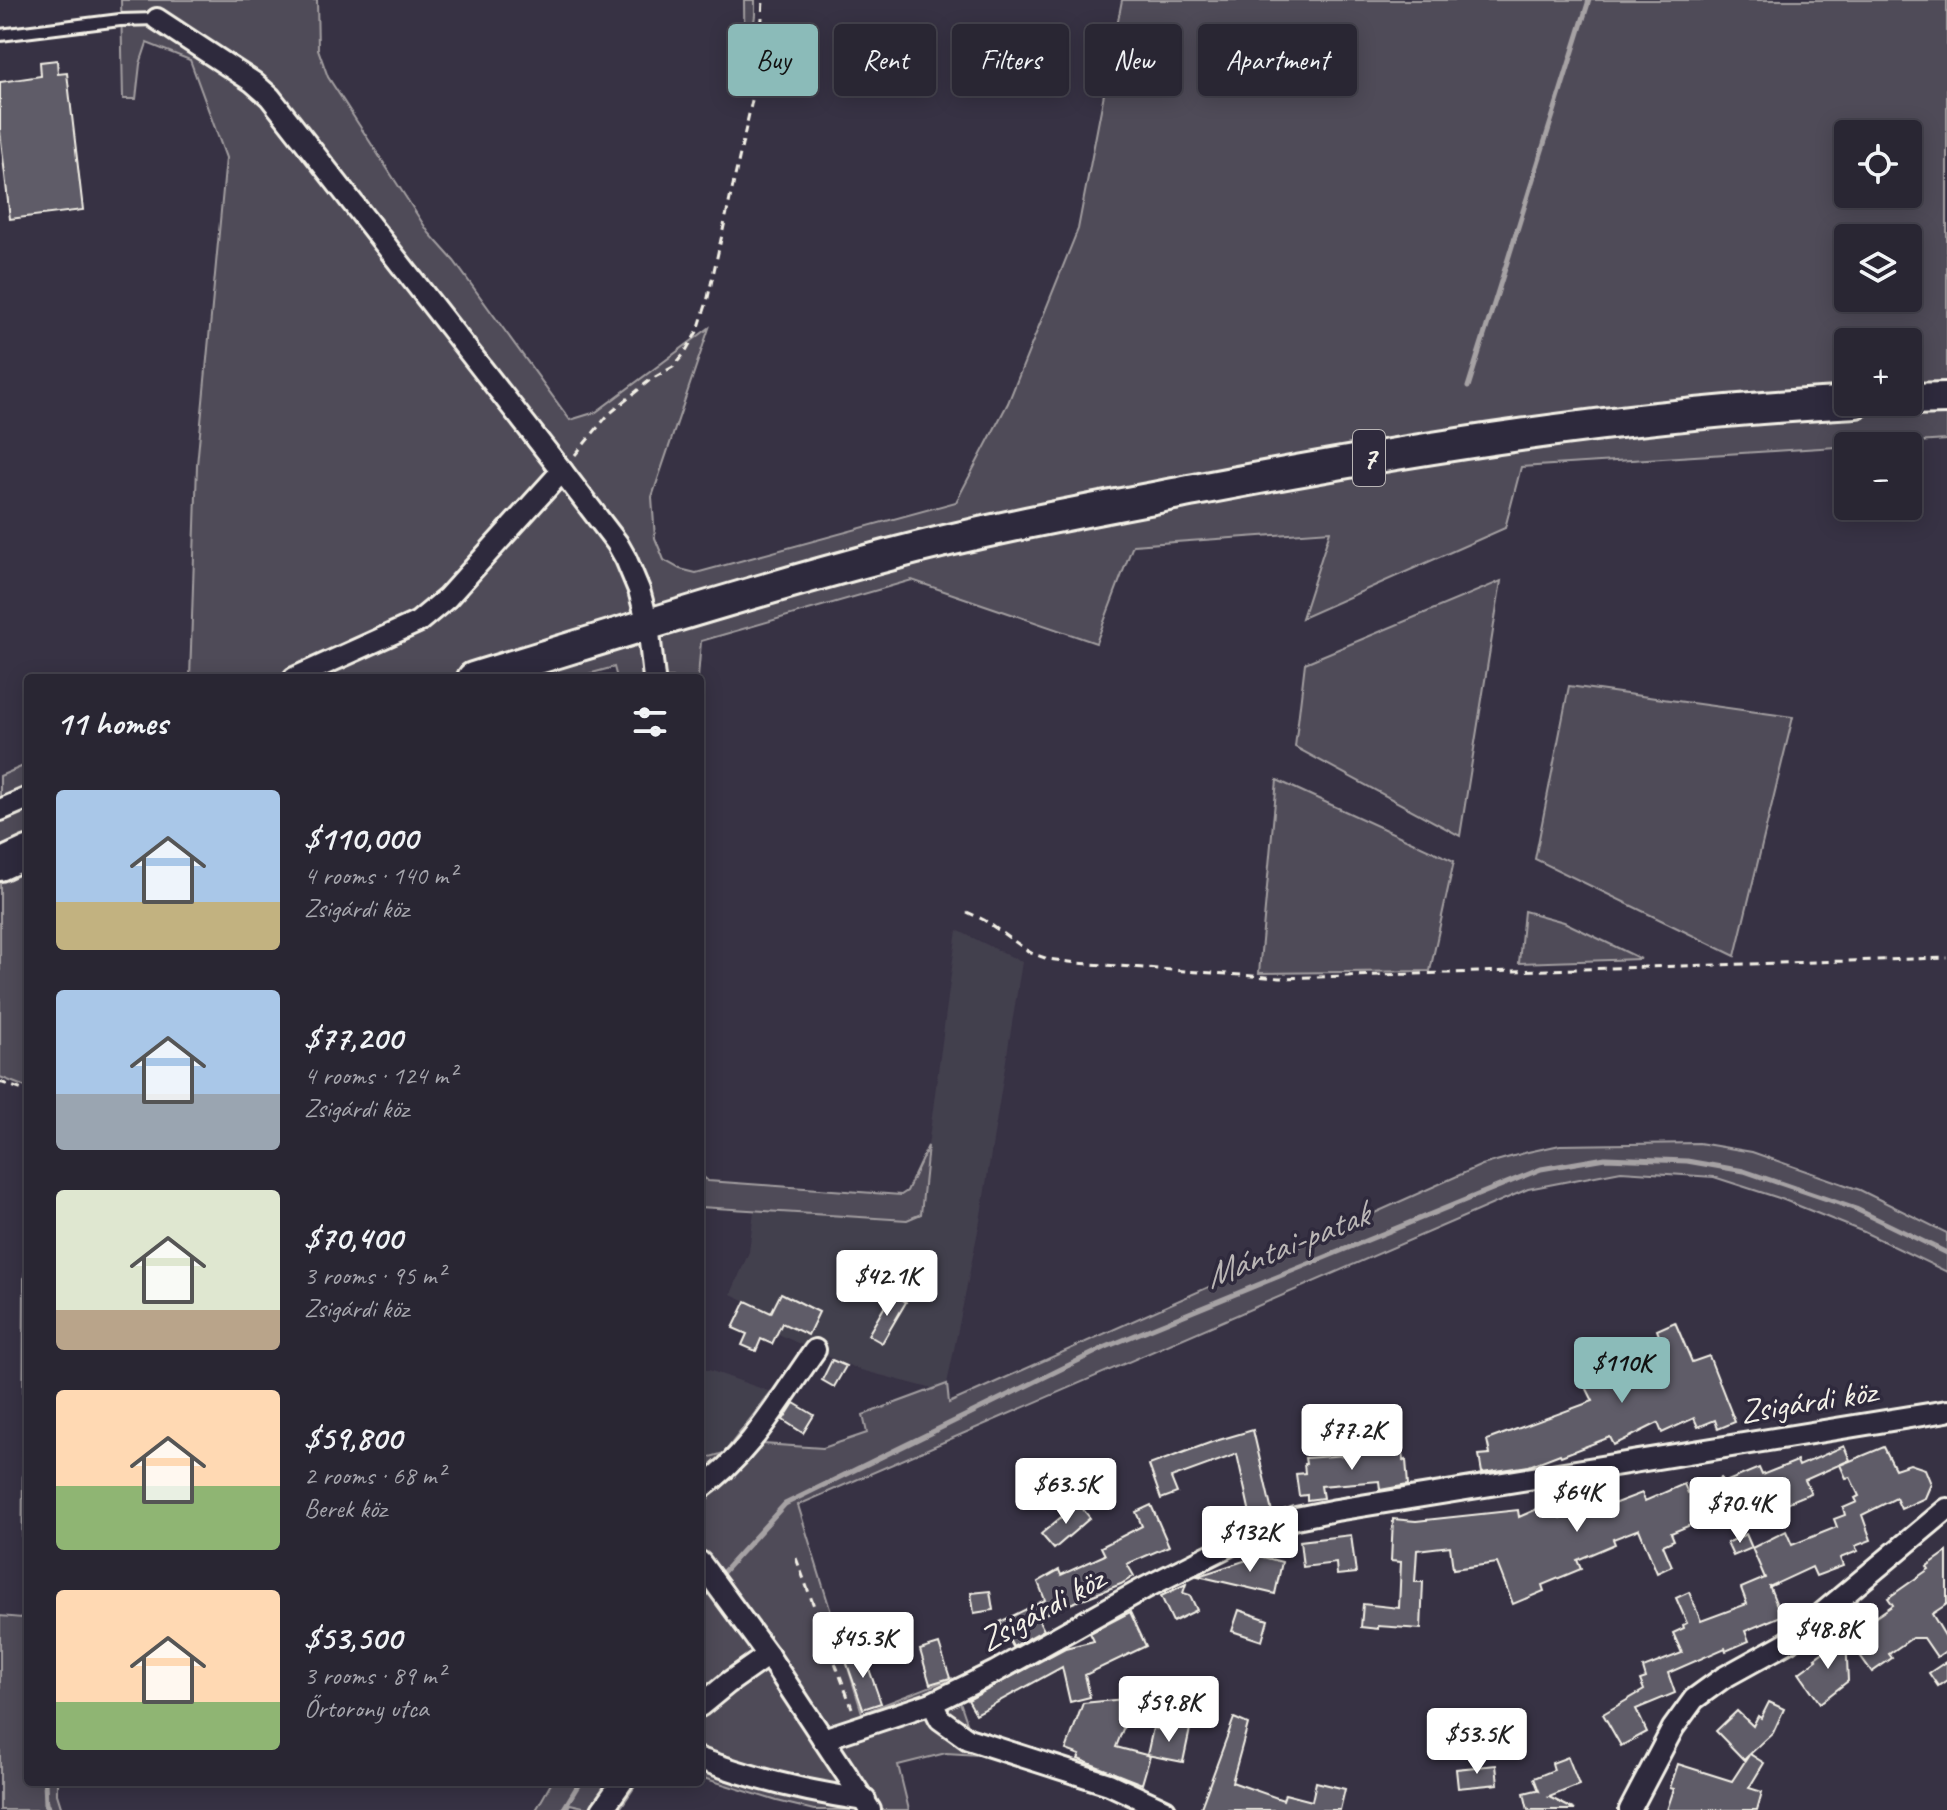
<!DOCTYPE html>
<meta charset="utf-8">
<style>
body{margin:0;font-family:Caveat,sans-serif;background:#312e3b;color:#f1f3f6;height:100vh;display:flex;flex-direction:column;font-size:30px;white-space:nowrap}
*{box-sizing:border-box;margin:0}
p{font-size:26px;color:#a5a5ac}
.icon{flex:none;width:44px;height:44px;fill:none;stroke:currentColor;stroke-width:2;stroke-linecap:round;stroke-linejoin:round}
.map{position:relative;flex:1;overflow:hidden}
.side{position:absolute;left:24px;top:674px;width:680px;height:1112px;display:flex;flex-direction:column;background:#292633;border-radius:8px;box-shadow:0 4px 20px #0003,0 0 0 2px #45434e}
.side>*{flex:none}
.guide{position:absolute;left:728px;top:24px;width:760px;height:72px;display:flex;gap:16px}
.buttons{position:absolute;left:1834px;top:120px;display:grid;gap:16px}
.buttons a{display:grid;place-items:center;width:88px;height:88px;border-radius:8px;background:#292633;box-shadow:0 4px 20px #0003,0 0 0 2px #45434e;font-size:40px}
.price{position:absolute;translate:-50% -68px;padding:0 18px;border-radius:8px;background:#fff;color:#222;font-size:26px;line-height:52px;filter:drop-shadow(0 2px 4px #0008)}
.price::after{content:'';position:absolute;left:50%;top:48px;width:24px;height:18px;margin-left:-12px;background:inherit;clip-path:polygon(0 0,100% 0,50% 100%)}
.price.active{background:#8bbbb9;color:#111}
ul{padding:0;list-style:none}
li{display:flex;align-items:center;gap:24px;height:200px;padding:0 32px}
li span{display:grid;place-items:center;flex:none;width:224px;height:160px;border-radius:8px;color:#555}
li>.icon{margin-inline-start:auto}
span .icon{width:96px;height:96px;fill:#fffc;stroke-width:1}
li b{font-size:34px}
h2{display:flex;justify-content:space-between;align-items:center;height:96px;padding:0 32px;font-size:34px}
.pill{padding:0 28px;border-radius:8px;background:#292633;box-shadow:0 4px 20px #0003,0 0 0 2px #45434e;font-size:28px;line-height:72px}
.pill.active{background:#8bbbb9;color:#111}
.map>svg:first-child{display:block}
</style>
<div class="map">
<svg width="1947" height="1810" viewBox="0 0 1947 1810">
<rect width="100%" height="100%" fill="#373244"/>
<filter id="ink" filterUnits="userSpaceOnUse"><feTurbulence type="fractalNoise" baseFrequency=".0125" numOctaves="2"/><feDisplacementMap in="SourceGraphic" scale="16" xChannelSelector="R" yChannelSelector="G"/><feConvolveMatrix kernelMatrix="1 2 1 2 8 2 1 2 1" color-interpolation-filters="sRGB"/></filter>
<g filter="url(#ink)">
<!-- built -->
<g fill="#433f4e">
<polygon points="957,930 1022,962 980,1221 947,1384 933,1389 861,1370 821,1354 753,1322 759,1307 731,1294 749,1252 754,1211 907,1220 921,1214 928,1146"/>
<polygon points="700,1370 709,1370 771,1392 723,1453 700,1460"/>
</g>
<!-- green -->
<g fill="#504b59" stroke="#a29ea0" stroke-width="2" fill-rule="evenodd">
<path d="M121 0H317L318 49 328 77 429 233 454 261 570 420 596 412 709 328 652 497 655 538 664 560 680 569 696 573 956 502 1008 403 1078 229 1122 0H1947V440L1521 467 1505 528 1302 618 1330 531 1133 545 1096 643 912 580 701 641 698 678H617L614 667 574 678H190L197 465 226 158 190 60 147 43 140 64 136 99H123ZM1848 134H1908V194H1848ZM1848 238H1908V298H1848ZM1848 342H1908V402H1848Z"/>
<polygon points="744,0 755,0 755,15 745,89"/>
<polygon points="1501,581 1460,836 1295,747 1305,663"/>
<polygon points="1569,686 1793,717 1735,956 1535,859"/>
<polygon points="28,764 28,1088 0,1077 0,776"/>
<polygon points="1277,780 1454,861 1430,971 1259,973"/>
<polygon points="1524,911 1564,922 1641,959 1519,963"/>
<polygon points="1699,1143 1752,1152 1860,1190 1947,1233 1947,1272 1864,1232 1779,1198 1714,1177 1621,1171 1528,1189 798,1505 862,1713 952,1678 978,1755 946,1753 898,1765 909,1810 814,1810 777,1801 700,1777 700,1460 724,1453 771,1392 788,1399 763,1444 823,1448 867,1433 863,1415 947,1384 949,1403 1482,1165 1528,1152 1560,1145"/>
<polygon points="928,1146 921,1214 907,1220 700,1207 700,1174 708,1181 901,1195 907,1191"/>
<polygon points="28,1244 28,1782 57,1782 57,1794 62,1810 0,1810 0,1616 22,1618 24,1279"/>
<polygon points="552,1782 638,1782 619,1810 596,1810 570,1804 567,1810 536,1810"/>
</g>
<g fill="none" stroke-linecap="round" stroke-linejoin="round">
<!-- stream -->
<g stroke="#a6a2a4" stroke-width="5">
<polyline points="1468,387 1589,0"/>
<polyline points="717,1579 785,1504 1106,1347 1541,1169 1605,1158 1687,1161 1744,1171 1856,1209 1947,1253"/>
<polyline points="700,1598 710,1587"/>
<polyline points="45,1782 46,1804 50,1810"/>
<polyline points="563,1810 580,1782"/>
</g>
</g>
<!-- building -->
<g fill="#5f5c67" stroke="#f4f1e8" stroke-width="2">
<polygon points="57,60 58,74 67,73 83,210 10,219 0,131 0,82 41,76 40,62"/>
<polygon points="781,1293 819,1312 808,1335 782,1323 772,1344 761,1339 756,1351 742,1345 747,1334 733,1328 746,1301 771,1313"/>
<polygon points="892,1294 906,1302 882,1343 868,1335"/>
<polygon points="1675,1322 1692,1362 1709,1356 1735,1422 1718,1429 1715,1420 1698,1427 1694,1418 1662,1433 1658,1423 1614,1445 1610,1437 1561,1456 1560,1454 1529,1466 1482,1473 1479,1455 1490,1454 1487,1440 1593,1401 1582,1379 1633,1355 1632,1352 1660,1338 1657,1330"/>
<polygon points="832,1360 846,1366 834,1387 822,1380"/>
<polygon points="794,1403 814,1415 803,1433 783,1420"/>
<polygon points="1253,1430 1272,1512 1251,1518 1237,1454 1171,1478 1177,1493 1161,1499 1149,1465 1212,1442"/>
<polygon points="1844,1446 1850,1460 1805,1480 1811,1493 1752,1517 1746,1502 1671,1533 1674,1540 1663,1545 1672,1566 1657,1573 1639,1529 1613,1539 1615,1544 1577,1560 1581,1569 1542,1585 1544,1591 1513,1604 1497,1563 1453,1569 1450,1546 1417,1550 1415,1582 1423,1582 1421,1629 1378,1626 1378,1629 1361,1627 1363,1604 1399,1608 1401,1562 1391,1561 1393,1519 1416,1521 1518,1510 1519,1517 1553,1502 1560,1518 1597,1502 1600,1509 1642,1493 1645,1501 1684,1484 1688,1493 1721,1478 1723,1483 1759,1468 1762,1475 1797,1461 1799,1466"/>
<polygon points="1884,1447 1895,1469 1910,1464 1925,1469 1931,1484 1925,1498 1901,1509 1896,1498 1862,1515 1871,1540 1855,1546 1858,1551 1840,1558 1843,1566 1816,1576 1812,1567 1769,1587 1769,1585 1781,1616 1745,1631 1749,1641 1726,1651 1725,1648 1668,1673 1675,1693 1636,1709 1647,1732 1621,1746 1603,1714 1644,1690 1640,1680 1646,1678 1643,1668 1682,1653 1673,1633 1684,1628 1683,1625 1687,1623 1676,1598 1689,1592 1701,1621 1747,1604 1741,1588 1765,1578 1752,1548 1786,1531 1792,1545 1837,1527 1834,1519 1845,1515 1843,1508 1857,1502 1855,1498 1859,1496 1850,1477 1846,1478 1840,1465"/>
<polygon points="1403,1451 1404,1461 1406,1460 1408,1485 1380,1490 1379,1481 1321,1486 1323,1498 1307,1500 1307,1495 1299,1496 1296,1474 1305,1473 1304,1464 1306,1464 1305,1458"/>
<polygon points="1078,1503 1090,1518 1054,1549 1041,1534"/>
<polygon points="1151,1505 1169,1546 1127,1564 1134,1576 1121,1584 1037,1617 1044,1630 1013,1647 1000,1622 1045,1600 1038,1582 1059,1570 1061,1575 1105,1555 1101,1547 1142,1526 1136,1512"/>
<polygon points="1746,1534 1752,1548 1733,1556 1727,1543"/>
<polygon points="1351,1535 1356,1573 1337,1575 1336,1563 1303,1567 1300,1541"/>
<polygon points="1947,1552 1947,1604 1932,1614 1947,1639 1947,1650 1937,1657 1924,1638 1912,1638 1889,1654 1892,1658 1872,1672 1844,1633 1858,1623 1860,1625 1865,1620 1867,1623 1893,1605 1888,1598 1929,1569 1927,1566"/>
<polygon points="1259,1556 1282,1562 1275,1594 1198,1576"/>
<polygon points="1186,1584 1183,1593 1190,1595 1197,1610 1173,1622 1161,1596"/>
<polygon points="990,1591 993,1610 974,1613 971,1593"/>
<polygon points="1239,1610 1268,1620 1262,1641 1232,1631"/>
<polygon points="1130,1612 1146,1646 1085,1675 1090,1697 1070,1702 1062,1667 976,1714 968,1700 1065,1648 1094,1641 1090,1633"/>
<polygon points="1846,1636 1848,1681 1820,1703 1799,1673 1817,1660 1815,1658"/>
<polygon points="939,1644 950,1678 930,1684 920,1650"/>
<polygon points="863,1652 881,1703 863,1709 845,1658"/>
<polygon points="1947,1661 1947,1680 1938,1686 1929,1673"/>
<polygon points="1135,1698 1132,1716 1128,1716 1116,1747 1150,1756 1142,1784 1078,1759 1080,1755 1066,1750 1083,1703"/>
<polygon points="1769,1702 1784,1709 1773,1733 1750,1754 1764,1763 1749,1788 1762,1792 1757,1810 1667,1810 1674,1789 1670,1788 1678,1764 1732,1781 1749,1755 1744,1760 1716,1731 1737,1711 1753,1726 1758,1716 1761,1718"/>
<polygon points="1234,1718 1248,1724 1232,1782 1283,1800 1285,1794 1312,1801 1316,1782 1345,1789 1340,1810 1200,1810"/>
<polygon points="1174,1726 1190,1729 1183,1762 1147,1755 1153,1728 1173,1732"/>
<polygon points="1568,1757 1579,1785 1549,1797 1575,1810 1528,1810 1524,1793 1536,1790 1539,1791 1534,1778 1554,1770 1552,1763"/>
<polygon points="1496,1765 1498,1784 1458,1788 1456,1769"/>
</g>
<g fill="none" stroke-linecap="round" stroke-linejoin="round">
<!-- lane casing -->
<g stroke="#f4f1e8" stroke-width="16">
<polyline id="lane" points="0,35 120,20 157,19"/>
</g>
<!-- street casing -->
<g stroke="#f4f1e8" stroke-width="26">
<g id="street">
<polyline points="157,19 253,82 270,97 562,471 617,543 626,559 639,590 648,624 654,678"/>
<polyline points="294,678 418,622 447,598 562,471"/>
<polyline points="0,810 28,798"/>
<path d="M700 1489C750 1454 780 1399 815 1350"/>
<polyline points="700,1562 768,1655 870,1810"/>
<polyline points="932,1703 940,1719 968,1739 1109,1784 1165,1810"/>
<polyline points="700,1706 728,1683 768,1655"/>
<polyline points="823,1739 932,1703 995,1672 1145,1588 1256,1532 1296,1518 1336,1510 1947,1411"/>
<path d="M700 1759C754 1779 808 1792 865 1800"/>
<polyline points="602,1810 622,1782"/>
<polyline points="1630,1810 1673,1728 1694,1699 1723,1678 1788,1642 1947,1509"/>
</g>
</g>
<!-- primary casing -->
<g stroke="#f4f1e8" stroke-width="36">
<g id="primary">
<polyline points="1908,399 1947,398"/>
<path d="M473 678C611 636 749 592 889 555 990 528 1092 510 1195 490 1413 448 1634 413 1856 402"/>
<polyline points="0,865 28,852"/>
</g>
</g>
<!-- path -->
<g stroke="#f4f1e8" stroke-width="3" stroke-dasharray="8 6" stroke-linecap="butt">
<polyline points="575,455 608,415 650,380 673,367 684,354 698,330 707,302 759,69 763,0"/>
<polyline points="967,912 984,920 1031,953 1048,959 1077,963 1280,978 1947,958"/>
<polyline points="0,1082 28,1092"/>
<polyline points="796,1558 852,1708"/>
</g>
<!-- lane -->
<use href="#lane" stroke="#2f2a3d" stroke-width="10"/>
<!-- street -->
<use href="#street" stroke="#2f2a3d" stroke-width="20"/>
<!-- primary -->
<use href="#primary" stroke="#2f2a3d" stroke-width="30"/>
</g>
</g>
<g text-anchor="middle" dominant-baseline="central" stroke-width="7" stroke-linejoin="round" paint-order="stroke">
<!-- shield labels -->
<rect fill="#2f2a3d" stroke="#b9b5b5" stroke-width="2" x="1353" y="430" width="32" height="56" rx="6"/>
<g font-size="32" font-weight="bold" fill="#f4f1e8">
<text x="1369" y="458">7</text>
</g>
<!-- street labels -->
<g font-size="34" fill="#f4f1e8" stroke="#2f2a3d">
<text transform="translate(1808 1401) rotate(-9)">Zsigárdi köz</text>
<text transform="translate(1041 1609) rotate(-29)">Zsigárdi köz</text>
</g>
<!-- water labels -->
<g font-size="36" font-style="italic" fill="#bab6b5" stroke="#2f2a3d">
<text transform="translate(1286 1245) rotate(-22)">Mántai-patak</text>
</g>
</g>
</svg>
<div class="buttons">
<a><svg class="icon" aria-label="locate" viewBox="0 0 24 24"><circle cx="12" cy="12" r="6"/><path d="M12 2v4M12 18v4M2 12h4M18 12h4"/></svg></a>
<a><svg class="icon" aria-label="layers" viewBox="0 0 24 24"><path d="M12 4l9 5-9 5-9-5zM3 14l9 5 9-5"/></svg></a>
<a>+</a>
<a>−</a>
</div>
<b class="price" style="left:887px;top:1318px">$42.1K</b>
<b class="price active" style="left:1622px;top:1405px">$110K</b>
<b class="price" style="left:1352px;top:1472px">$77.2K</b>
<b class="price" style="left:1066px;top:1526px">$63.5K</b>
<b class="price" style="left:1577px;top:1534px">$64K</b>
<b class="price" style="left:1740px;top:1545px">$70.4K</b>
<b class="price" style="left:1250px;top:1574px">$132K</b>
<b class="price" style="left:1828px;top:1671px">$48.8K</b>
<b class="price" style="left:863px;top:1680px">$45.3K</b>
<b class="price" style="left:1169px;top:1744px">$59.8K</b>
<b class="price" style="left:1477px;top:1776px">$53.5K</b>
<div class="guide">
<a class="pill active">Buy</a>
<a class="pill">Rent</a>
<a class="pill">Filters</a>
<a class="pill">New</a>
<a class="pill">Apartment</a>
</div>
<section class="side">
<h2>11 homes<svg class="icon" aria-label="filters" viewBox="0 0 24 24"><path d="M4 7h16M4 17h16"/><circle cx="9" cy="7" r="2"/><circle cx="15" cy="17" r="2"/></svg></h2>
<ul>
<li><span style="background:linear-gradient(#a9c7e8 70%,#c2b280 0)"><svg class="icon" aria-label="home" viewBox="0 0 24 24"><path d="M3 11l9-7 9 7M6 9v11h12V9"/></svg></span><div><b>$110,000</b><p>4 rooms · 140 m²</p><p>Zsigárdi köz</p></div></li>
<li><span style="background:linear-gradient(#a9c7e8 65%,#9aa5b1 0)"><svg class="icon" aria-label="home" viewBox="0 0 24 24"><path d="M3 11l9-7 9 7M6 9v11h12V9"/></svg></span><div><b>$77,200</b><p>4 rooms · 124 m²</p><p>Zsigárdi köz</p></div></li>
<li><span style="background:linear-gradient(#dfe7d0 75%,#b9a48a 0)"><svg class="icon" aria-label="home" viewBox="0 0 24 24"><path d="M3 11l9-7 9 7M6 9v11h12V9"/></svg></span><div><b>$70,400</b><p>3 rooms · 95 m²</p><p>Zsigárdi köz</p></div></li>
<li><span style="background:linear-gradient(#ffd9b3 60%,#8fb573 0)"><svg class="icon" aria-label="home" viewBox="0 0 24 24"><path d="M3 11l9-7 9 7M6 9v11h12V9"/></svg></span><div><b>$59,800</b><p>2 rooms · 68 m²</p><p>Berek köz</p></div></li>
<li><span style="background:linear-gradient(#ffd9b3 70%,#8fb573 0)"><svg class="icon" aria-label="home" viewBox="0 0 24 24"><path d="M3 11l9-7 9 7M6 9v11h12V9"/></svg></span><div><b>$53,500</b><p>3 rooms · 89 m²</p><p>Őrtorony utca</p></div></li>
</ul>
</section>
</div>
